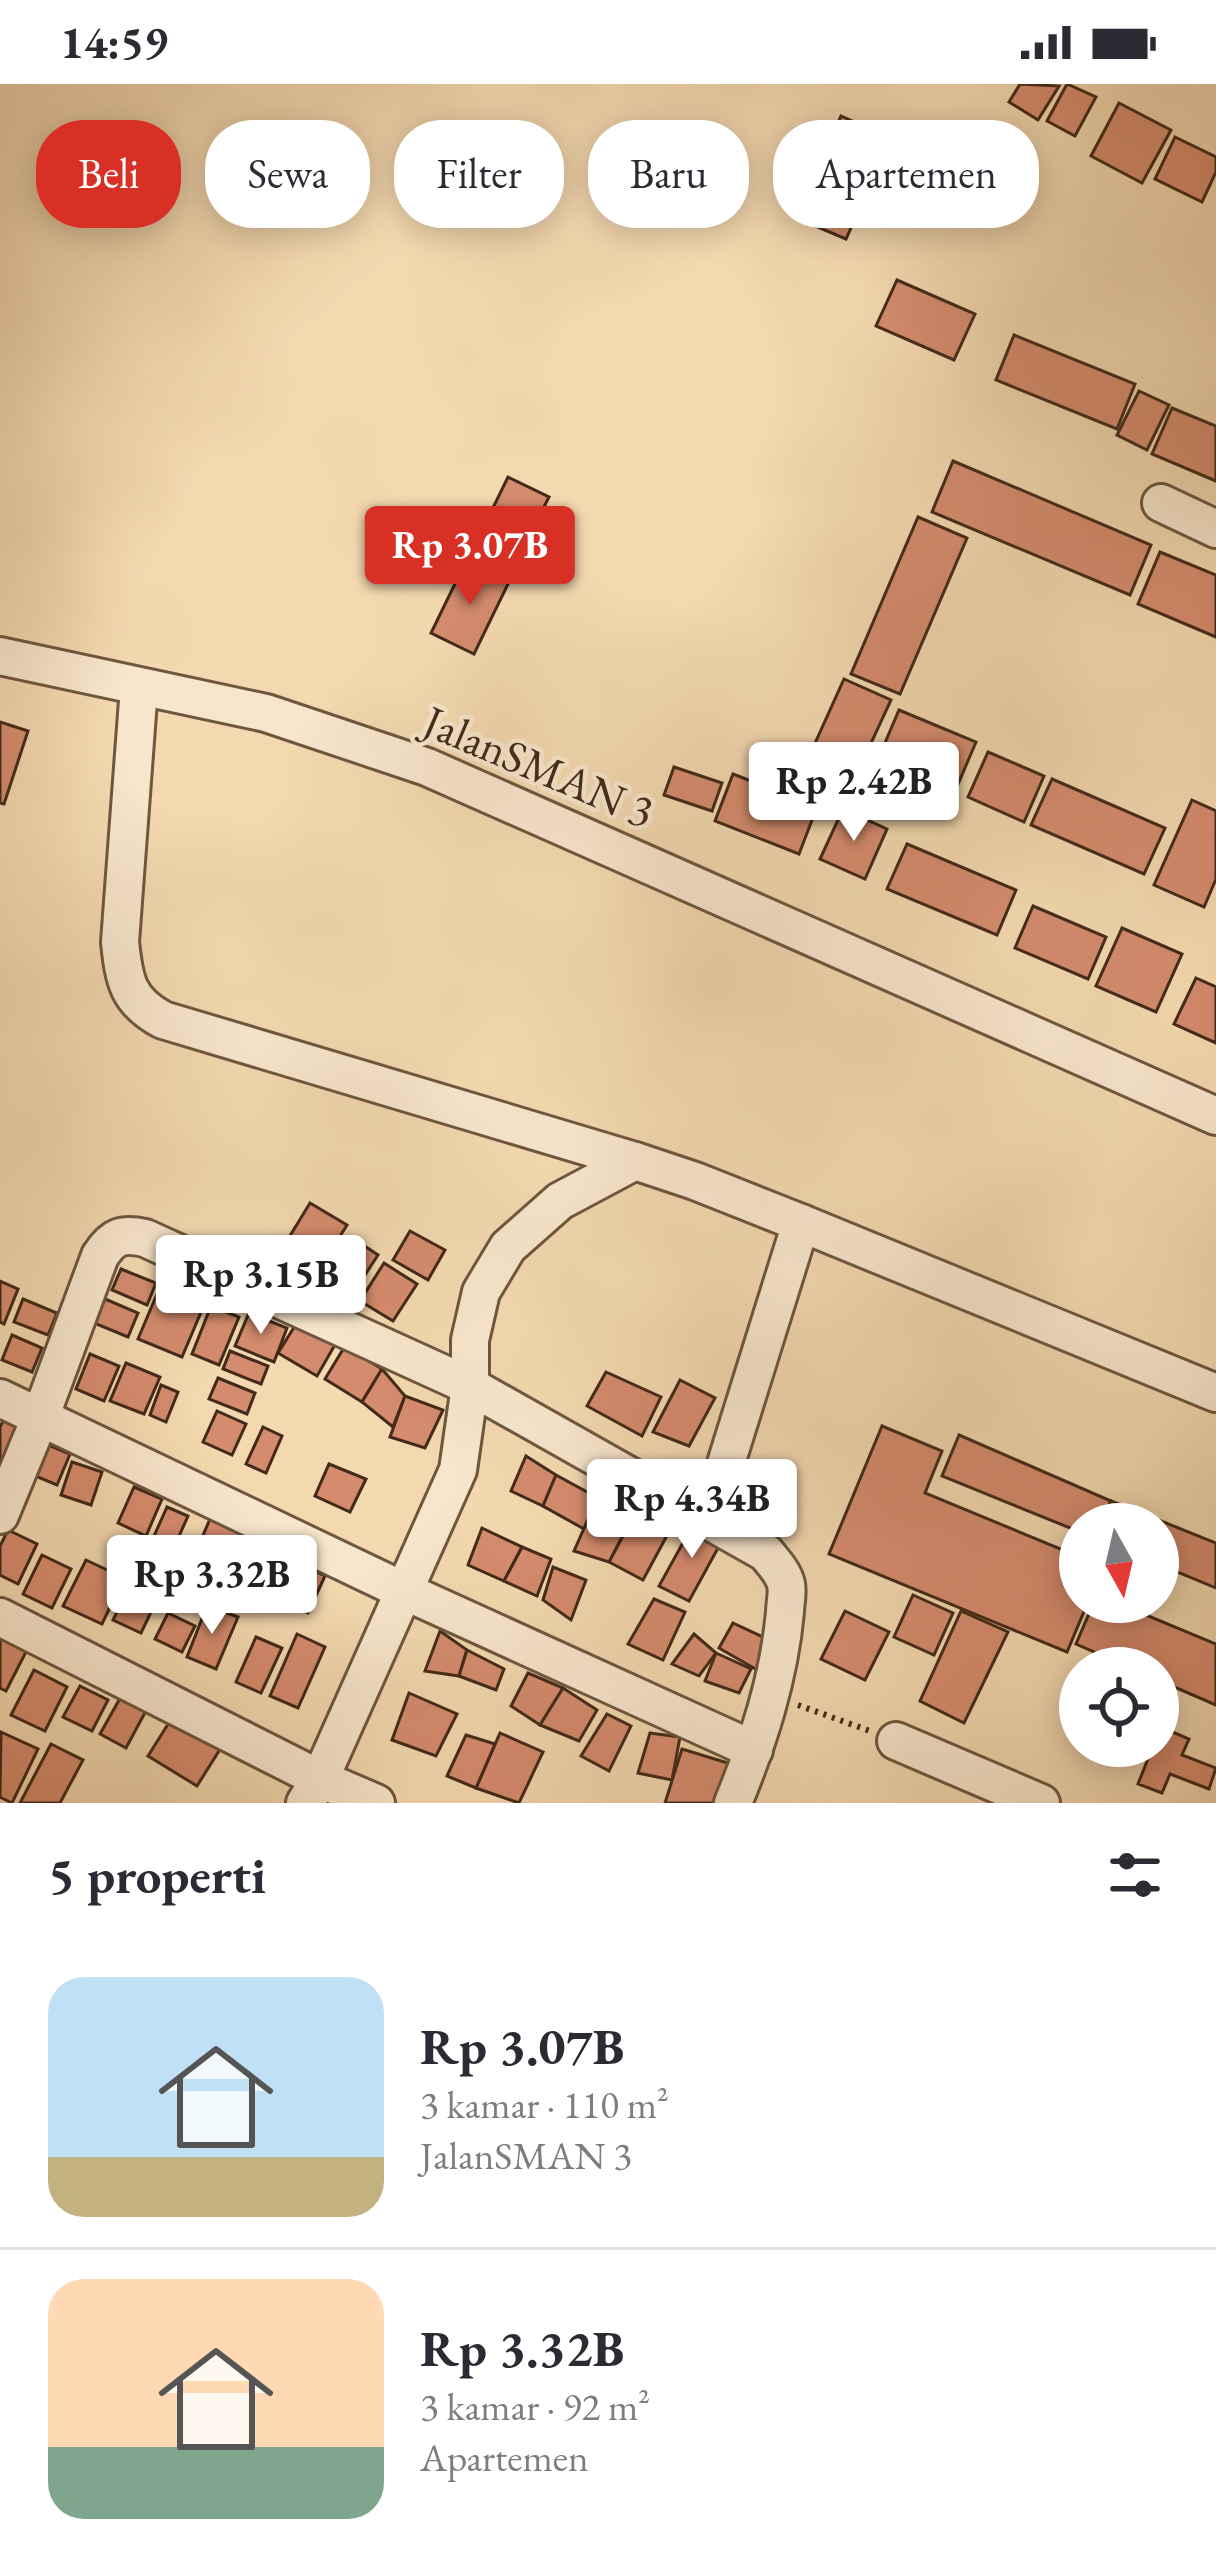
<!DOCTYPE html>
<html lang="id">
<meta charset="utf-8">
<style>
body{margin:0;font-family:"EB Garamond",serif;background:#f2f2f3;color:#2b2b33;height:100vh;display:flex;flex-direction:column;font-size:45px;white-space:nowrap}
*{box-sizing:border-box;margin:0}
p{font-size:39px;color:#7c7c81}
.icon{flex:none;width:66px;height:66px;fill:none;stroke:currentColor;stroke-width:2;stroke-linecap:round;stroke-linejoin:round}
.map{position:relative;height:1719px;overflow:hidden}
.drawer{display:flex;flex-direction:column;background:#fff;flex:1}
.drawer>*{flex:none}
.banner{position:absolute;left:36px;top:36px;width:1146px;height:108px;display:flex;gap:24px}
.needle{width:78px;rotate:172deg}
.controls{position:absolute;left:1059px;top:1419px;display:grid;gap:24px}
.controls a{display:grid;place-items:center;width:120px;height:120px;border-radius:50%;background:#fff;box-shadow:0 6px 30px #0003;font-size:60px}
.price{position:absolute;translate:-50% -102px;padding:0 27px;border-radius:12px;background:#fff;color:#222;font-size:39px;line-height:78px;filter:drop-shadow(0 3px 6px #0008)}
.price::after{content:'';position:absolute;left:50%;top:72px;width:36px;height:27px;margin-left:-18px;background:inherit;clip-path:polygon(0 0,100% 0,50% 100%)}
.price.active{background:#d93025;color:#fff}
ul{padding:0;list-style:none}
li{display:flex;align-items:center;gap:36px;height:300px;padding:0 48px}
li+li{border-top:3px solid #e1e1e2}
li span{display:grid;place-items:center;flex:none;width:336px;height:240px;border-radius:36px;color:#555}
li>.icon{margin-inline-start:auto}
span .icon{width:144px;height:144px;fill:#fffc;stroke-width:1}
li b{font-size:51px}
h2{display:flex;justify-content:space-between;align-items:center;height:144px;padding:0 48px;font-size:51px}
.tag{padding:0 42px;border-radius:48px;background:#fff;box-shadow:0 6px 30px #0003;font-size:42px;line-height:108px}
.tag.active{background:#d93025;color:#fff}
.status{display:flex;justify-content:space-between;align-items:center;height:84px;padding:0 60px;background:#fff;direction:ltr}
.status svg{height:33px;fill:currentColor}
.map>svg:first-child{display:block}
</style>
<div class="status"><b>14:59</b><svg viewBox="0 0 49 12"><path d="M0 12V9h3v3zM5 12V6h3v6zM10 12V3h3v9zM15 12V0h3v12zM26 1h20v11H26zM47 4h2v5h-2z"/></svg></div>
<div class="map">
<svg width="1216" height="1719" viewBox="0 0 1216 1719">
<rect width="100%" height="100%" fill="#f3d8b0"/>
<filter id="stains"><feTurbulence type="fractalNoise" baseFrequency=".00167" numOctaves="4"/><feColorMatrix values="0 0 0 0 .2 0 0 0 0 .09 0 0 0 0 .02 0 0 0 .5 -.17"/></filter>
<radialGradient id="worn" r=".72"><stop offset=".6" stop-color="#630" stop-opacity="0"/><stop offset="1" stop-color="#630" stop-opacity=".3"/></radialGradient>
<!-- building -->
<g fill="#d58b6e" stroke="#422a19" stroke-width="3">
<polygon points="1020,0 1059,2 1038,36 1009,18"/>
<polygon points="1067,0 1096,13 1075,52 1047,37"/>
<polygon points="1119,19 1171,46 1142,99 1091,72"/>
<polygon points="841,32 891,54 846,155 796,134"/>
<polygon points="1175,53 1216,73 1216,88 1202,118 1155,95"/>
<polygon points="897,196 975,230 954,276 876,242"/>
<polygon points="1014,251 1135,300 1117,345 996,296"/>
<polygon points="1139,307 1169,321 1147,366 1117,351"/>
<polygon points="1172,324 1216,342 1216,397 1152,370"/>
<polygon points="953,377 1151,461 1130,511 932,428"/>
<polygon points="508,393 549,413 510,490 470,471"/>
<polygon points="918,433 967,454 900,610 851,590"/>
<polygon points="1160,468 1216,491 1216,553 1138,520"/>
<polygon points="466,477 509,498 474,570 431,549"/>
<polygon points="844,595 891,616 853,698 807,677"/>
<polygon points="899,626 976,658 956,705 879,673"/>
<polygon points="0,638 28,647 4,720 0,719"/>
<polygon points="988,668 1044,692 1024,738 968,713"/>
<polygon points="674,683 722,699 712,727 664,711"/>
<polygon points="733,690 817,723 799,770 715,737"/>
<polygon points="1052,695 1165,744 1144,790 1031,741"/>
<polygon points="1192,716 1216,727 1216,795 1204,823 1154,801"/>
<polygon points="843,725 887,745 865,795 820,775"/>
<polygon points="907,760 1016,806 997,851 887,805"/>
<polygon points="1033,822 1106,853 1088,895 1015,864"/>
<polygon points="1122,844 1182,870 1156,928 1096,902"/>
<polygon points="1196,894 1216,903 1216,959 1174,940"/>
<polygon points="310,1119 347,1141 310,1200 274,1178"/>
<polygon points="410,1147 445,1166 428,1196 393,1176"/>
<polygon points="351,1153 378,1171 348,1217 321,1199"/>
<polygon points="384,1179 417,1200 393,1237 360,1217"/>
<polygon points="121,1185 156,1199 147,1221 112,1206"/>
<polygon points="0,1197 18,1205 4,1240 0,1238"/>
<polygon points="160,1203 204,1221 182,1273 138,1255"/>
<polygon points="23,1215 57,1229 48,1251 14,1238"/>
<polygon points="105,1215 138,1229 128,1253 94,1239"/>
<polygon points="211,1222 239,1233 219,1281 192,1270"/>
<polygon points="249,1229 287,1244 274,1278 235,1262"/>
<polygon points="298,1237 336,1259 317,1292 278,1269"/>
<polygon points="12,1251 42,1264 32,1288 2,1276"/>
<polygon points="345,1262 382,1285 362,1318 325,1295"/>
<polygon points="230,1267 268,1282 261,1300 223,1285"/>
<polygon points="90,1270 119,1282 104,1317 76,1305"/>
<polygon points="126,1279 160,1293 144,1330 110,1317"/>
<polygon points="382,1285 405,1312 393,1343 362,1318"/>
<polygon points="606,1288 661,1313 642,1352 587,1322"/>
<polygon points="218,1294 255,1309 247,1330 209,1315"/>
<polygon points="680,1296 715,1314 689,1362 653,1348"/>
<polygon points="161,1301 178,1308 166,1338 150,1331"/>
<polygon points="405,1312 443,1326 425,1364 390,1353"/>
<polygon points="217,1327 246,1340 232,1371 203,1358"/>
<polygon points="3,1337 28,1348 0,1403 0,1343"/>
<polygon points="882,1342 942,1367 925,1409 1080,1473 1080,1518 1088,1518 1067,1568 829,1470"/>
<polygon points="263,1343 282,1352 266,1389 246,1380"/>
<polygon points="959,1351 1111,1417 1100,1440 1080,1440 1080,1448 942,1392"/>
<polygon points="46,1360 70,1370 57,1401 33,1391"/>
<polygon points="526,1372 556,1391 543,1422 511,1407"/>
<polygon points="72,1378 102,1388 91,1421 61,1411"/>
<polygon points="329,1380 366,1395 350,1428 315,1412"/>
<polygon points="556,1391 598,1414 584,1445 543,1422"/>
<polygon points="134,1403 162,1415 146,1452 118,1439"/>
<polygon points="1111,1417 1216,1459 1216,1504 1158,1480 1158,1440 1100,1440"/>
<polygon points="167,1423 188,1432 171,1470 150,1461"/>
<polygon points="637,1426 671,1444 643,1496 609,1478"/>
<polygon points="590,1431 625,1447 609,1478 574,1467"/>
<polygon points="210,1435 241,1448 219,1499 188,1486"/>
<polygon points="695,1437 724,1453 689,1517 659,1502"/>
<polygon points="482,1444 522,1463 504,1497 468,1481"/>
<polygon points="8,1446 37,1460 18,1500 0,1491 0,1462"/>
<polygon points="246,1456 272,1467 252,1514 226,1504"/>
<polygon points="522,1463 551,1475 537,1512 504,1497"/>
<polygon points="42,1471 71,1485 52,1524 23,1510"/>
<polygon points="86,1476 124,1494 102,1540 63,1522"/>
<polygon points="296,1478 325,1492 308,1529 278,1515"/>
<polygon points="553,1483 586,1496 571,1536 543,1516"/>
<polygon points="138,1484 166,1497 141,1549 113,1536"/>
<polygon points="913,1511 953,1529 934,1571 894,1553"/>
<polygon points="654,1515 685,1528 663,1576 628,1560"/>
<polygon points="1094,1518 1115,1518 1216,1560 1216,1621 1158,1596 1158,1584 1131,1584 1076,1560"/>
<polygon points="207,1522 238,1533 216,1585 187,1573"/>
<polygon points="845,1527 889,1548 865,1596 821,1575"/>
<polygon points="961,1527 1008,1548 964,1639 920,1617"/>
<polygon points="168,1529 195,1542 182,1568 155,1555"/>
<polygon points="733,1539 780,1561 759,1587 719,1564"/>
<polygon points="440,1547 467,1566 459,1592 425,1587"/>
<polygon points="0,1550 28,1564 6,1607 0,1604"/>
<polygon points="297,1550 325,1563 298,1624 270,1612"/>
<polygon points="694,1550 716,1569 699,1592 672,1580"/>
<polygon points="256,1553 282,1564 261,1609 236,1598"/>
<polygon points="467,1566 504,1585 496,1606 459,1592"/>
<polygon points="716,1569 751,1585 739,1609 705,1597"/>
<polygon points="34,1586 67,1603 45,1647 11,1631"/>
<polygon points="528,1589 563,1604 540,1641 511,1622"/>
<polygon points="80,1602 108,1616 92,1647 63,1633"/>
<polygon points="563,1604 597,1626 579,1657 540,1641"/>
<polygon points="123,1609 148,1623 126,1664 100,1650"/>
<polygon points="409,1609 457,1630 436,1672 392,1656"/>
<polygon points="175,1629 224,1659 197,1702 148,1672"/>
<polygon points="607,1630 631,1642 609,1687 581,1672"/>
<polygon points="1161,1643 1189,1655 1182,1671 1216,1684 1209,1705 1170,1690 1162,1709 1138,1700 1153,1662 1158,1662"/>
<polygon points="1,1648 38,1665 12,1719 0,1713"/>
<polygon points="500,1649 543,1668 519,1719 476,1704"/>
<polygon points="650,1649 680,1653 672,1696 638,1689"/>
<polygon points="466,1651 495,1660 476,1704 447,1692"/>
<polygon points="51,1660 83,1676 60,1719 20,1719"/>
<polygon points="682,1665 731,1680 714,1719 665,1719"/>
</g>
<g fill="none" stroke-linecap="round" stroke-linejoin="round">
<!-- minor casing -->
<g stroke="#6e563f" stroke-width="42">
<g id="minor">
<polyline points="1161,419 1216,445"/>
<polyline points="0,572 266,629 427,683 1216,1032"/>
<path d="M139 603 120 858C124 896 127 917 163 936L635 1077"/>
<polyline points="0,1314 402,1506 754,1666"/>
<path d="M0 1431 40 1334 100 1172C113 1152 122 1149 145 1154L470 1302 766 1469C773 1478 783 1488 786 1500 788 1509 785 1520 785 1528 779 1595 758 1658 733 1719"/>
<polyline points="709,1434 801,1139"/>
<polyline points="0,1533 320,1695 376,1719"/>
<polyline points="896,1657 1041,1719"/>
<polyline points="305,1719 320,1695 458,1386 470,1302 470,1256 481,1208 508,1163 560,1117 635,1077 695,1097 801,1139 1216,1309"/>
</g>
</g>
<!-- path -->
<polyline stroke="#422a19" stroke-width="6" stroke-dasharray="3 6" stroke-linecap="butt" points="798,1621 870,1647"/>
<!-- minor -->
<use href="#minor" stroke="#f7e6cc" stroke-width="36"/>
</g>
<g text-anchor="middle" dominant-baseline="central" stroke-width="9" stroke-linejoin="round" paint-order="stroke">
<!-- street labels -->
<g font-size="45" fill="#422a19" stroke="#f7e6cc">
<text transform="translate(539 682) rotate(23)">JalanSMAN 3</text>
</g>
</g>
<rect width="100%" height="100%" filter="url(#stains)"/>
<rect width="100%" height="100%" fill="url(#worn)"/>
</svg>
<div class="controls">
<a><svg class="needle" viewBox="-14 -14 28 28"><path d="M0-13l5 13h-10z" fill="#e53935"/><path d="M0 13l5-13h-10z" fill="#7c7c81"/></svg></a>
<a><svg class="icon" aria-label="locate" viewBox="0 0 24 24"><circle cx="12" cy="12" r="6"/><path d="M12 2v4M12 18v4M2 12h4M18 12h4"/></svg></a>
</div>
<b class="price active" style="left:470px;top:524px">Rp 3.07B</b>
<b class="price" style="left:854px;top:760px">Rp 2.42B</b>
<b class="price" style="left:261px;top:1253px">Rp 3.15B</b>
<b class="price" style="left:692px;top:1477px">Rp 4.34B</b>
<b class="price" style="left:212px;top:1553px">Rp 3.32B</b>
<div class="banner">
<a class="tag active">Beli</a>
<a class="tag">Sewa</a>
<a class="tag">Filter</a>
<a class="tag">Baru</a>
<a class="tag">Apartemen</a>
</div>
</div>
<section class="drawer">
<h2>5 properti<svg class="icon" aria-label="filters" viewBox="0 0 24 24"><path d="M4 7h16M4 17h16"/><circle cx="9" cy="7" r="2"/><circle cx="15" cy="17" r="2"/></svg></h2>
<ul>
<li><span style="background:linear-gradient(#bfe0f5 75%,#c2b280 0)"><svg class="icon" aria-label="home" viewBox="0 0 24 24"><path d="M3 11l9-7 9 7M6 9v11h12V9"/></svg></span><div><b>Rp 3.07B</b><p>3 kamar · 110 m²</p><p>JalanSMAN 3</p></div></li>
<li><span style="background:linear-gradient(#ffd9b3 70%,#7fa58c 0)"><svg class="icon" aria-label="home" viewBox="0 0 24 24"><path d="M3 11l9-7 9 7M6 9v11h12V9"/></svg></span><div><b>Rp 3.32B</b><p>3 kamar · 92 m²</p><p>Apartemen</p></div></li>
</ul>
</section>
